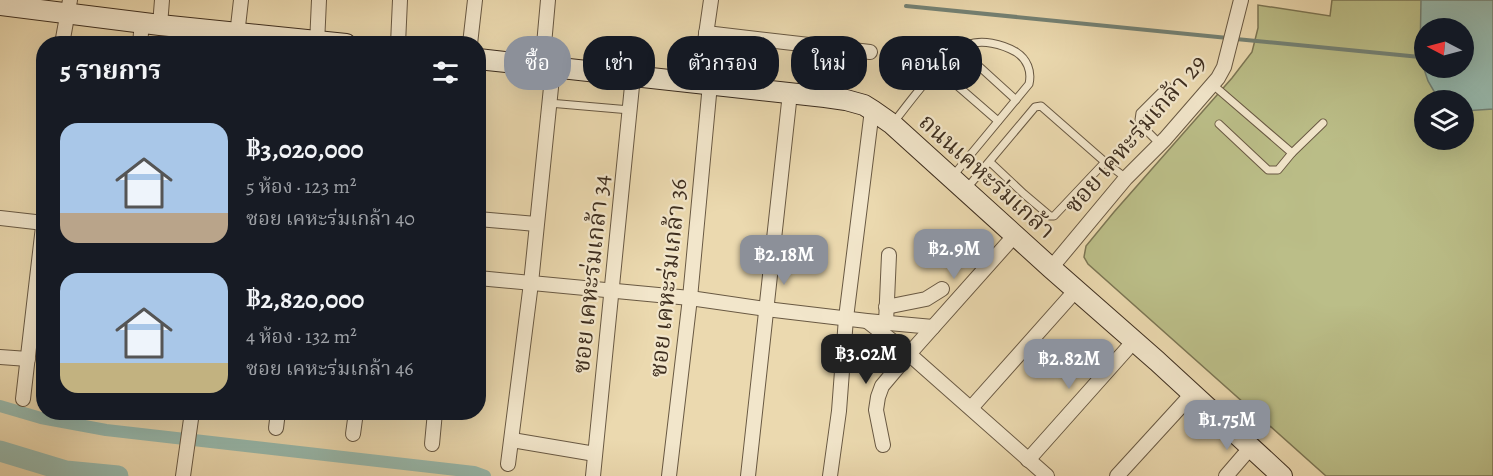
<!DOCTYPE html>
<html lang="th">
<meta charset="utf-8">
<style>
body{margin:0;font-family:Alegreya,"Noto Serif Thai",serif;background:#20242c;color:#f1f3f6;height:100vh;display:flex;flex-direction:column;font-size:22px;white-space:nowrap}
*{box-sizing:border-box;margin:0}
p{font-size:20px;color:#9ea1a6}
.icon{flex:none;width:33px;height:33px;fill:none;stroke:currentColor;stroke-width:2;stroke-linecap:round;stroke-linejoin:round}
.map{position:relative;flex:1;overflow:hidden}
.side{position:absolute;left:36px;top:36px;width:450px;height:384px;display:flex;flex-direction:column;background:#171b24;border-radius:24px;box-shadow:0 6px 24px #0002}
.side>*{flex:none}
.top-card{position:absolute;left:504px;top:36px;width:570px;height:54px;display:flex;gap:12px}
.needle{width:39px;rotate:276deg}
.buttons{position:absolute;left:1414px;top:18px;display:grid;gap:12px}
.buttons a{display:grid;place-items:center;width:60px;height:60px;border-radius:50%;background:#171b24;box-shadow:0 6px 24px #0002;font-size:30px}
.price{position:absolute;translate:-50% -51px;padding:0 14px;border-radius:12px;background:#8c9099;color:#fff;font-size:20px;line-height:39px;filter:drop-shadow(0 2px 3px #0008)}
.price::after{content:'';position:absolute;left:50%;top:36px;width:18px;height:14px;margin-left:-9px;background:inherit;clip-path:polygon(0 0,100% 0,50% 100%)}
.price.current{background:#222;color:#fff}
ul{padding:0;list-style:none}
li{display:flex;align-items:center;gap:18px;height:150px;padding:0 24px}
li span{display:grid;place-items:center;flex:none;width:168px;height:120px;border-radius:18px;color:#555}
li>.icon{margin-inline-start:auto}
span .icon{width:72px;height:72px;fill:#fffc;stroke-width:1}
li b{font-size:26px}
h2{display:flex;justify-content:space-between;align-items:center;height:72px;padding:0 24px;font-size:26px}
.pill{padding:0 21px;border-radius:24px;background:#171b24;box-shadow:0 6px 24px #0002;font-size:21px;line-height:54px}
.pill.current{background:#8c9099;color:#fff}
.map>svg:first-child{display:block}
</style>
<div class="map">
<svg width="1493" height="476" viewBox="0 0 1493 476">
<rect width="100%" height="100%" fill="#ebd9af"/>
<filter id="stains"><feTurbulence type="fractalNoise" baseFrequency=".00333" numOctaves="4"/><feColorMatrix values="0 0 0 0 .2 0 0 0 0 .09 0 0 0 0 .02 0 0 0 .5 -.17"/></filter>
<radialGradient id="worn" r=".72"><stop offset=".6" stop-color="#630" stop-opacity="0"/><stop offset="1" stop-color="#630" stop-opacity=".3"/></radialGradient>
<!-- green -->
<path fill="#bbbe88" stroke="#7c7654" stroke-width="1.5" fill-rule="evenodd" d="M1332 0H1493V476H1326L1088 264 1084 257 1086 246 1114 212 1232 78 1252 52 1258 28V5L1330 16ZM1425 28H1464V68H1425ZM1425 100H1464V140H1425Z"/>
<!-- water -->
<path fill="#98baae" stroke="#748275" stroke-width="1.5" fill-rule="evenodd" d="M1421 0H1493V109L1464 111V100H1439L1428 81 1420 57ZM1425 28H1464V68H1425Z"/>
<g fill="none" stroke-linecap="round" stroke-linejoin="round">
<!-- stream -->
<g stroke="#748275" stroke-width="4">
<polyline points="906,6 1228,38"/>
<polyline points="1236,39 1420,57"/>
</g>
<!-- canal -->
<polyline stroke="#98baae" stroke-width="12" points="0,406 41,418 106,430 474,472 485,476"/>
<!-- river -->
<polyline stroke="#98baae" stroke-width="21" points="0,451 66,471 118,476"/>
<!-- lane casing -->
<g stroke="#695943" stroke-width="9">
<g id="lane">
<polyline points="960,49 1016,100"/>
<polyline points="938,69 998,121"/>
<polyline points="1212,84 1292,153 1323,123"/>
<polyline points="549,103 630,110"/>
<path d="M894 122C909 103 945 53 967 45 982 39 1002 44 1016 52 1027 59 1032 71 1029 84L952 177"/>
<polyline points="1219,124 1268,170 1278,170 1292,153"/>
<polyline points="1160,144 1143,127 1139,120 1140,113 1167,86"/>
<polyline points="990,162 1024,194 1050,216 1054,216 1105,162"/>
<polyline points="967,188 1035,107 1041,106 1105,162 1126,178"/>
</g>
</g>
<!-- street casing -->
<g stroke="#695943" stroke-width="16">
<g id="street">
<polyline points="160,25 162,0"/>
<polyline points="706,33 870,52"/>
<polyline points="62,44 70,0"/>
<polyline points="140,44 142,22"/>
<polyline points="236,44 241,0"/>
<polyline points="317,44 319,0"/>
<polyline points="398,44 400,0"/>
<polyline points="470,44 475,0"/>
<polyline points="542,67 548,0"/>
<polyline points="699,83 711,0"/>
<polyline points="0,218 44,223"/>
<polyline points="478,219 536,224"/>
<polyline points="1051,268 1126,178 1165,139 1218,78 1224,67 1241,0"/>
<polyline points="478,278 690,298 766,309 867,321 933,327"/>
<polyline points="886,307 926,299 942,289"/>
<polyline points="867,321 909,354 1047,476"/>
<polyline points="886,323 889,255"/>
<polyline points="0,357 28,359"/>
<polyline points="23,399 44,218"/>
<polyline points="971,408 1076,290"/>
<polyline points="276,428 278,412"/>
<polyline points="353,434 356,412"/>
<polyline points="512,440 595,454"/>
<polyline points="432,444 435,412"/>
<polyline points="883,445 876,410 878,397 882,386 909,354 1015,235"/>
<polyline points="1028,460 1134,341"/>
<polyline points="508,464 531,283 553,68"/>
<polyline points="183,476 192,412"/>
<polyline points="593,476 633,76"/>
<polyline points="669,476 690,298 710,84"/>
<polyline points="748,476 790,93"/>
<polyline points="830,476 839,411 846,318 872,110"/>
<polyline points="1117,476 1192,394"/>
<polyline points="1226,476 1251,447"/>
</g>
</g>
<!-- secondary casing -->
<g stroke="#3e2e1f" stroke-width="22">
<g id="secondary">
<polyline points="0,5 160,25 346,44"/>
<polyline points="478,59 825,97 846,100 864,105 872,110 892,124 1051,268 1157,361 1282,476"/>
</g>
</g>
<!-- lane -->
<use href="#lane" stroke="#f2e6cb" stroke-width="7"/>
<!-- street -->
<use href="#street" stroke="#f2e6cb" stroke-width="14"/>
<!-- secondary -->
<use href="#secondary" stroke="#f2e6cb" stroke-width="20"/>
</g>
<g text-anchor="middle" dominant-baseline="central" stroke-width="4.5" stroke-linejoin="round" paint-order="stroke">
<!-- street labels -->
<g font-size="24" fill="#3e2e1f" stroke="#f2e6cb">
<text transform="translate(1135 134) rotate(-49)">ซอย เคหะร่มเกล้า 29</text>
<text transform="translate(987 176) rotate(42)">ถนนเคหะร่มเกล้า</text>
<text transform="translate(591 274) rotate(-84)">ซอย เคหะร่มเกล้า 34</text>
<text transform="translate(668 278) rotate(-84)">ซอย เคหะร่มเกล้า 36</text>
</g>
</g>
<rect width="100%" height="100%" filter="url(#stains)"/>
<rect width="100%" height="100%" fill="url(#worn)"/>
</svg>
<div class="buttons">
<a><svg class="needle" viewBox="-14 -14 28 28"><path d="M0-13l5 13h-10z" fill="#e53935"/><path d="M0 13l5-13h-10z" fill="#9ea1a6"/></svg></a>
<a><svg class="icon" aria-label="layers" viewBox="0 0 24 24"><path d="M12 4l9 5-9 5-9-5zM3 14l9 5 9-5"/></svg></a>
</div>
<b class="price" style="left:954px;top:280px">฿2.9M</b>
<b class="price" style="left:784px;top:286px">฿2.18M</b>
<b class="price current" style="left:866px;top:385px">฿3.02M</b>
<b class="price" style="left:1069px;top:390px">฿2.82M</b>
<b class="price" style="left:1227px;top:451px">฿1.75M</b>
<div class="top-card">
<a class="pill current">ซื้อ</a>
<a class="pill">เช่า</a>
<a class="pill">ตัวกรอง</a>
<a class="pill">ใหม่</a>
<a class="pill">คอนโด</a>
</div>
<section class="side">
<h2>5 รายการ<svg class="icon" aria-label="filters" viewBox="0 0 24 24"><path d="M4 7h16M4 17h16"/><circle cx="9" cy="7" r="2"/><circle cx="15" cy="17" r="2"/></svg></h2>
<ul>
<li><span style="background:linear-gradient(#a9c7e8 75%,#b9a48a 0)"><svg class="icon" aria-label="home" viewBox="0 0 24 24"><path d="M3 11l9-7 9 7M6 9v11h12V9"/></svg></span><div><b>฿3,020,000</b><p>5 ห้อง · 123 m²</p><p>ซอย เคหะร่มเกล้า 40</p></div></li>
<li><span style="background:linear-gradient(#a9c7e8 75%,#c2b280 0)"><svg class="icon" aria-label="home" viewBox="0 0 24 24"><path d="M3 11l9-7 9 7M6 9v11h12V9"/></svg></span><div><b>฿2,820,000</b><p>4 ห้อง · 132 m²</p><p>ซอย เคหะร่มเกล้า 46</p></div></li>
</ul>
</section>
</div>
